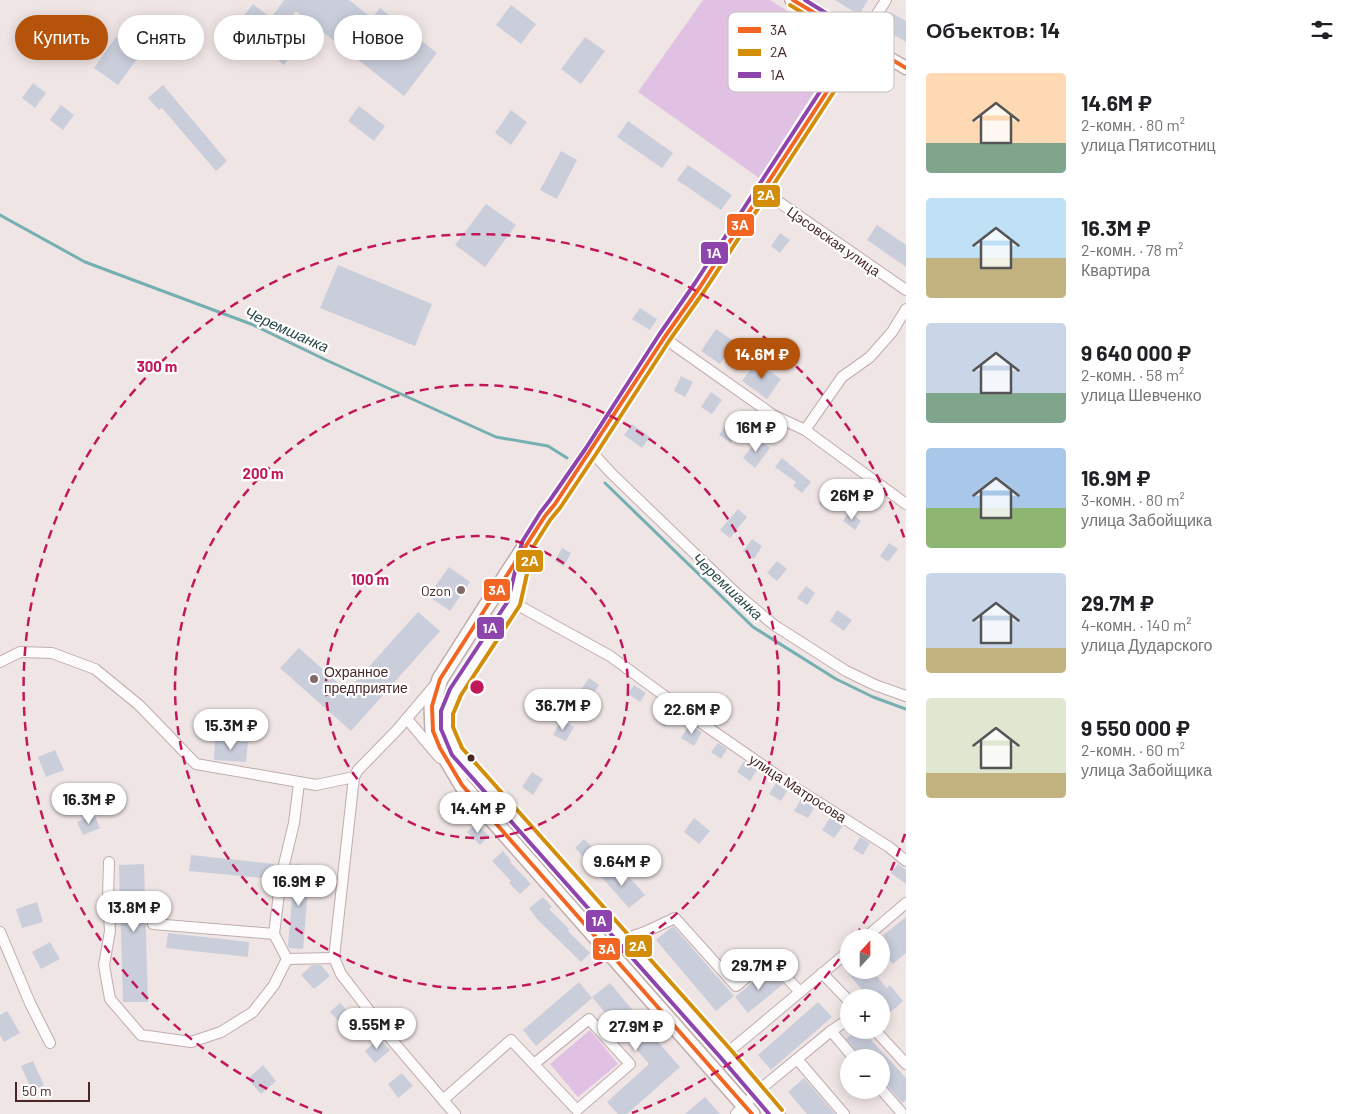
<!DOCTYPE html>
<html lang="ru">
<meta charset="utf-8">
<style>
body{margin:0;font-family:Barlow,sans-serif;background:#f6f6f6;color:#202124;height:100vh;display:flex;flex-direction:column;font-size:19px;white-space:nowrap}
*{box-sizing:border-box;margin:0}
p{font-size:16px;color:#757577}
.icon{flex:none;width:28px;height:28px;fill:none;stroke:currentColor;stroke-width:2;stroke-linecap:round;stroke-linejoin:round}
.map{position:relative;flex:1;overflow:hidden}
.details{display:flex;flex-direction:column;background:#fff;width:450px}
.details>*{flex:none}
.hud{position:absolute;left:15px;top:15px;width:475px;height:45px;display:flex;gap:10px}
.needle{width:32px;rotate:21deg}
.buttons{position:absolute;left:840px;top:929px;display:grid;gap:10px}
.buttons a{display:grid;place-items:center;width:50px;height:50px;border-radius:50%;background:#fff;box-shadow:0 2px 12px #0003;font-size:25px}
.scale{position:absolute;left:15px;bottom:12px;width:75px;box-sizing:border-box;padding-left:5px;border:2px solid #492728;border-top:0;font-size:14px;line-height:18px;white-space:nowrap;color:#492728;-webkit-text-stroke:4px #fff;paint-order:stroke}
.price{position:absolute;translate:-50% -42px;padding:0 11px;border-radius:18px;background:#fff;color:#222;font-size:16px;line-height:32px;filter:drop-shadow(0 1px 2px #0008)}
.price::after{content:'';position:absolute;left:50%;top:30px;width:15px;height:11px;margin-left:-8px;background:inherit;clip-path:polygon(0 0,100% 0,50% 100%)}
.price.selected{background:#b45309;color:#fff}
ul{padding:0;list-style:none}
li{display:flex;align-items:center;gap:15px;height:125px;padding:0 20px}
li span{display:grid;place-items:center;flex:none;width:140px;height:100px;border-radius:5px;color:#555}
li>.icon{margin-inline-start:auto}
span .icon{width:60px;height:60px;fill:#fffc;stroke-width:1}
li b{font-size:21px}
h2{display:flex;justify-content:space-between;align-items:center;height:60px;padding:0 20px;font-size:21px}
.tag{padding:0 18px;border-radius:22px;background:#fff;box-shadow:0 2px 12px #0003;font-size:18px;line-height:45px}
.tag.selected{background:#b45309;color:#fff}
main{display:flex;flex:1;min-height:0}
.map>svg:first-child{display:block}
</style>
<main>
<div class="map">
<svg width="906" height="1114" viewBox="0 0 906 1114">
<rect width="100%" height="100%" fill="#f0e5e5"/>
<!-- green -->
<g fill="#e1c1e3">
<polygon points="703,0 770,0 840,44 841,50 759,178 638,92"/>
<polygon points="590,1030 618,1064 578,1097 550,1064"/>
</g>
<g fill="none" stroke-linecap="round" stroke-linejoin="round">
<!-- stream -->
<g stroke="#75afb1" stroke-width="3">
<polyline points="0,215 85,262 251,324 326,360 496,437 548,446 567,458"/>
<polyline points="605,483 753,627 836,679 873,697 906,709"/>
</g>
</g>
<!-- building -->
<g fill="#cacedb">
<polygon points="284,0 349,0 372,18 380,8 437,53 404,96 296,11 284,27 302,41 284,65 235,27 253,4 271,18"/>
<polygon points="835,0 868,0 859,15"/>
<polygon points="511,5 536,24 521,44 496,25"/>
<polygon points="890,12 906,21 906,42 881,27"/>
<polygon points="116,37 140,55 118,85 94,68"/>
<polygon points="585,37 605,51 581,84 561,69"/>
<polygon points="33,83 46,93 35,108 22,98"/>
<polygon points="163,85 227,161 216,171 162,108 159,110 148,98"/>
<polygon points="61,105 74,115 63,130 50,120"/>
<polygon points="359,106 385,126 374,141 348,121"/>
<polygon points="511,110 527,122 511,145 495,133"/>
<polygon points="628,121 673,153 662,168 617,137"/>
<polygon points="561,151 577,160 557,199 540,190"/>
<polygon points="688,165 732,195 721,210 677,180"/>
<polygon points="486,204 516,225 485,267 455,245"/>
<polygon points="877,225 906,245 906,267 867,240"/>
<polygon points="780,233 790,240 780,253 771,246"/>
<polygon points="338,265 432,304 415,346 320,308"/>
<polygon points="640,308 657,319 650,330 632,319"/>
<polygon points="716,329 735,342 720,364 701,351"/>
<polygon points="756,362 781,379 767,399 742,381"/>
<polygon points="681,376 693,382 685,397 674,391"/>
<polygon points="711,392 722,400 712,414 701,407"/>
<polygon points="731,418 742,426 731,443 719,435"/>
<polygon points="632,424 650,437 642,448 624,435"/>
<polygon points="758,439 770,448 755,468 743,458"/>
<polygon points="782,458 811,482 802,493 793,486 796,482 775,467"/>
<polygon points="826,495 834,501 827,510 819,504"/>
<polygon points="738,509 747,517 730,538 720,530"/>
<polygon points="849,512 861,521 855,530 843,521"/>
<polygon points="752,539 762,546 754,559 743,551"/>
<polygon points="889,543 898,549 888,562 880,556"/>
<polygon points="562,548 571,553 564,566 555,561"/>
<polygon points="777,561 787,569 777,581 767,573"/>
<polygon points="449,567 470,582 450,611 428,596"/>
<polygon points="806,586 815,593 807,605 797,598"/>
<polygon points="837,610 852,620 844,631 830,621"/>
<polygon points="418,612 440,631 351,731 280,668 299,648 347,691"/>
<polygon points="589,678 599,685 588,701 578,694"/>
<polygon points="634,685 646,693 640,702 628,694"/>
<polygon points="662,710 672,717 665,727 655,719"/>
<polygon points="561,720 574,727 566,741 553,735"/>
<polygon points="689,725 702,732 694,746 681,738"/>
<polygon points="215,740 248,742 246,762 214,760"/>
<polygon points="718,743 727,749 721,759 711,752"/>
<polygon points="55,750 64,770 46,777 38,757"/>
<polygon points="744,761 757,770 750,781 737,772"/>
<polygon points="532,772 543,779 533,795 522,787"/>
<polygon points="776,783 787,791 781,801 769,794"/>
<polygon points="801,799 814,808 808,818 794,811"/>
<polygon points="94,814 100,828 83,835 77,822"/>
<polygon points="694,818 710,831 699,844 684,832"/>
<polygon points="830,818 843,826 834,838 822,830"/>
<polygon points="476,823 489,836 480,845 467,832"/>
<polygon points="860,837 870,843 863,855 853,849"/>
<polygon points="584,839 596,851 586,860 575,848"/>
<polygon points="503,851 511,861 510,862 531,884 520,894 509,883 511,881 492,861"/>
<polygon points="191,855 274,864 272,879 189,871"/>
<polygon points="144,864 148,1002 123,1002 119,865"/>
<polygon points="295,864 310,866 303,949 289,948 288,945"/>
<polygon points="898,864 906,870 906,884 891,873"/>
<polygon points="605,865 623,884 630,878 645,895 629,908 597,872"/>
<polygon points="543,897 552,907 549,909 569,929 568,931 590,953 581,962 537,919 529,908"/>
<polygon points="37,902 43,922 22,928 16,909"/>
<polygon points="906,917 906,953 893,964 888,959 881,965 881,937"/>
<polygon points="673,926 734,996 716,1011 656,940"/>
<polygon points="168,933 249,942 248,957 166,948"/>
<polygon points="50,942 60,959 41,969 32,952"/>
<polygon points="312,965 321,965 330,976 314,989 301,975"/>
<polygon points="769,969 783,984 748,1013 735,997"/>
<polygon points="845,970 871,970 887,988 890,985 903,1001 886,1016 881,1011 881,998 869,998"/>
<polygon points="579,982 592,998 536,1046 523,1030"/>
<polygon points="610,983 659,1042 658,1042 680,1067 627,1114 618,1114 607,1102 649,1064 592,997"/>
<polygon points="818,1002 832,1017 771,1070 758,1055"/>
<polygon points="340,1003 352,1016 342,1025 330,1012"/>
<polygon points="7,1011 20,1033 4,1042 0,1035 0,1015"/>
<polygon points="857,1030 862,1030 906,1078 906,1100 902,1103 886,1084 881,1082 881,1058 861,1058 859,1054 846,1039"/>
<polygon points="379,1038 390,1050 375,1063 365,1051"/>
<polygon points="33,1061 44,1085 32,1091 21,1066"/>
<polygon points="263,1065 276,1081 261,1094 248,1079"/>
<polygon points="402,1073 413,1086 398,1098 388,1084"/>
<polygon points="804,1078 835,1114 807,1114 788,1092"/>
<polygon points="705,1097 720,1114 685,1114"/>
</g>
<g fill="none" stroke-linecap="round" stroke-linejoin="round">
<!-- minor casing -->
<g stroke="#c1acad" stroke-width="12">
<g id="minor">
<polyline points="860,41 886,0"/>
<polyline points="763,191 906,290"/>
<polyline points="664,338 773,415 805,430 906,504"/>
<polyline points="805,430 842,377 870,357 892,332 906,309"/>
<polyline points="591,451 611,473 694,553 736,593 774,625 846,671 875,685 906,696"/>
<polyline points="514,603 610,656 703,724 791,785 889,847 906,861"/>
<polyline points="0,662 20,652 52,653 95,669 139,705 196,764 316,785 354,777"/>
<polyline points="436,684 397,730 358,770 354,777 334,958 341,974 391,1039 455,1114"/>
<polyline points="407,719 440,758"/>
<polyline points="299,783 294,823 281,877 274,934 287,959 334,958"/>
<polyline points="109,862 108,897 110,931 104,965 110,999 141,1035 191,1042 221,1032 253,1012 274,985 287,959"/>
<polyline points="153,924 274,934"/>
<polyline points="0,932 30,1003 50,1043"/>
<polyline points="865,938 906,903"/>
<polyline points="624,939 645,932 675,918 736,986 769,959 800,992"/>
<polyline points="822,973 849,1001"/>
<polyline points="875,1030 906,1064"/>
<polyline points="831,1031 854,1058"/>
<polyline points="726,1054 849,951"/>
<polyline points="797,1059 844,1114"/>
<polyline points="881,1089 901,1112"/>
<polyline points="443,1100 511,1040 577,1110 630,1064 589,1019 534,1064"/>
<polyline points="736,1114 758,1091 831,1031 849,1019"/>
</g>
</g>
<!-- tertiary casing -->
<g stroke="#c1acad" stroke-width="15">
<polyline id="tertiary" points="860,41 906,68"/>
</g>
<!-- secondary casing -->
<g stroke="#c1acad" stroke-width="18">
<g id="secondary">
<polyline points="525,554 514,603 455,692 447,713 447,728 457,751 726,1054 777,1114"/>
<polyline points="752,1114 462,785 440,748 433,731 432,706 440,679 482,613 545,516 555,504 664,338 700,287 860,41 793,0"/>
</g>
</g>
<!-- minor -->
<use href="#minor" stroke="#fdfbfb" stroke-width="10"/>
<!-- tertiary -->
<use href="#tertiary" stroke="#fdfbfb" stroke-width="12"/>
<!-- secondary -->
<use href="#secondary" stroke="#fdfbfb" stroke-width="15"/>
<!-- bus-1 casing -->
<g stroke="#fff" stroke-width="8">
<g id="bus-1">
<polyline points="793,0 906,68"/>
<polyline points="752,1114 462,785 440,748 433,731 432,706 440,679 545,516 555,504 664,338 700,287 860,41"/>
</g>
</g>
<!-- bus-2 casing -->
<g stroke="#fff" stroke-width="8">
<g id="bus-2">
<polyline points="790,5 857,46"/>
<polyline points="782,1110 731,1050 462,748 453,727 453,714 461,695 520,605 533,547 550,520 560,508 596,454 669,341 705,290 865,44"/>
</g>
</g>
<!-- bus-3 casing -->
<g stroke="#fff" stroke-width="8">
<g id="bus-3">
<polyline points="805,0 863,36"/>
<polyline points="769,1114 721,1058 452,755 441,729 441,711 450,689 508,601 522,542 540,513 550,500 586,448 659,335 695,283 855,38"/>
</g>
</g>
<!-- bus-1 -->
<use href="#bus-1" stroke="#f26522" stroke-width="4"/>
<!-- bus-2 -->
<use href="#bus-2" stroke="#d48d08" stroke-width="4"/>
<!-- bus-3 -->
<use href="#bus-3" stroke="#8e44ad" stroke-width="4"/>
</g>
<!-- distance rings -->
<g fill="none" stroke="#c2185b" stroke-width="2.5" stroke-dasharray="9 6">
<circle cx="477" cy="687" r="151"/>
<circle cx="477" cy="687" r="302"/>
<path d="M905 834A453 453 0 0 1 855 937M848 947A453 453 0 0 1 632 1113M322 1113A453 453 0 1 1 905 540"/>
</g>
<!-- markers -->
<g fill="#836a6a" stroke="#fff" stroke-width="2">
<circle cx="461" cy="590" r="5"/>
<circle cx="314" cy="679" r="5"/>
</g>
<circle fill="#492728" stroke="#fff" stroke-width="2" cx="471" cy="758" r="4.5"/>
<g text-anchor="middle" dominant-baseline="central" stroke-width="4.5" stroke-linejoin="round" paint-order="stroke">
<!-- street labels -->
<g font-size="14" fill="#492728" stroke="#fff">
<text transform="translate(834 241) rotate(35)">Цэсовская улица</text>
<text transform="translate(798 788) rotate(33)">улица Матросова</text>
</g>
<!-- poi labels -->
<g font-size="14" fill="#492728" stroke="#fff" text-anchor="end">
<text x="451" y="590">Ozon</text>
<text x="324" y="671" text-anchor="start">Охранное<tspan x="324" dy="16">предприятие</tspan></text>
</g>
<!-- water labels -->
<g font-size="15" font-style="italic" fill="#2d494a" stroke="#fff">
<text transform="translate(287 329) rotate(24)">Черемшанка</text>
<text transform="translate(728 586) rotate(43)">Черемшанка</text>
</g>
</g>
<!-- legend -->
<rect x="728" y="12" width="166" height="80" rx="8" fill="#fff" stroke="#c8bebe" stroke-width="1"/>
<rect x="738" y="27" width="23" height="6" fill="#f26522"/>
<rect x="738" y="49" width="23" height="7" fill="#d48d08"/>
<rect x="738" y="72" width="23" height="6" fill="#8e44ad"/>
<g font-size="14" fill="#492728">
<text x="770" y="35">3А</text>
<text x="770" y="57">2А</text>
<text x="770" y="80">1А</text>
</g>
<circle cx="477" cy="687" r="8" fill="#c2185b" stroke="#fff" stroke-width="2.5"/>
<g font-size="15" text-anchor="middle" font-weight="bold" fill="#c2185b" stroke="#fff" stroke-width="4.5" stroke-linejoin="round" paint-order="stroke">
<text x="157" y="372">300 m</text>
<text x="263" y="479">200 m</text>
<text x="370" y="585">100 m</text>
</g>
<g stroke="#fff" stroke-width="2">
<rect x="752" y="184" width="29" height="24" rx="5" fill="#d48d08"/>
<rect x="726" y="213" width="29" height="24" rx="5" fill="#f26522"/>
<rect x="700" y="241" width="29" height="24" rx="5" fill="#8e44ad"/>
<rect x="515" y="549" width="29" height="24" rx="5" fill="#d48d08"/>
<rect x="483" y="578" width="28" height="24" rx="5" fill="#f26522"/>
<rect x="476" y="616" width="29" height="24" rx="5" fill="#8e44ad"/>
<rect x="585" y="909" width="28" height="24" rx="5" fill="#8e44ad"/>
<rect x="624" y="934" width="29" height="24" rx="5" fill="#d48d08"/>
<rect x="592" y="937" width="29" height="24" rx="5" fill="#f26522"/>
</g>
<g font-size="14" text-anchor="middle" font-weight="bold" fill="#fff">
<text x="766" y="200">2А</text>
<text x="740" y="230">3А</text>
<text x="714" y="258">1А</text>
<text x="530" y="566">2А</text>
<text x="497" y="595">3А</text>
<text x="490" y="633">1А</text>
<text x="599" y="926">1А</text>
<text x="638" y="951">2А</text>
<text x="607" y="954">3А</text>
</g>
</svg>
<div class="buttons">
<a><svg class="needle" viewBox="-14 -14 28 28"><path d="M0-13l5 13h-10z" fill="#e53935"/><path d="M0 13l5-13h-10z" fill="#757577"/></svg></a>
<a>+</a>
<a>−</a>
</div>
<div class="scale">50 m</div>
<b class="price selected" style="left:762px;top:380px">14.6M ₽</b>
<b class="price" style="left:756px;top:453px">16M ₽</b>
<b class="price" style="left:852px;top:521px">26M ₽</b>
<b class="price" style="left:563px;top:731px">36.7M ₽</b>
<b class="price" style="left:692px;top:735px">22.6M ₽</b>
<b class="price" style="left:231px;top:751px">15.3M ₽</b>
<b class="price" style="left:89px;top:825px">16.3M ₽</b>
<b class="price" style="left:478px;top:834px">14.4M ₽</b>
<b class="price" style="left:622px;top:887px">9.64M ₽</b>
<b class="price" style="left:299px;top:907px">16.9M ₽</b>
<b class="price" style="left:134px;top:933px">13.8M ₽</b>
<b class="price" style="left:759px;top:991px">29.7M ₽</b>
<b class="price" style="left:377px;top:1050px">9.55M ₽</b>
<b class="price" style="left:636px;top:1052px">27.9M ₽</b>
<div class="hud">
<a class="tag selected">Купить</a>
<a class="tag">Снять</a>
<a class="tag">Фильтры</a>
<a class="tag">Новое</a>
</div>
</div>
<section class="details">
<h2>Объектов: 14<svg class="icon" aria-label="filters" viewBox="0 0 24 24"><path d="M4 7h16M4 17h16"/><circle cx="9" cy="7" r="2"/><circle cx="15" cy="17" r="2"/></svg></h2>
<ul>
<li><span style="background:linear-gradient(#ffd9b3 70%,#7fa58c 0)"><svg class="icon" aria-label="home" viewBox="0 0 24 24"><path d="M3 11l9-7 9 7M6 9v11h12V9"/></svg></span><div><b>14.6M ₽</b><p>2-комн. · 80 m²</p><p>улица Пятисотниц</p></div></li>
<li><span style="background:linear-gradient(#bfe0f5 60%,#c2b280 0)"><svg class="icon" aria-label="home" viewBox="0 0 24 24"><path d="M3 11l9-7 9 7M6 9v11h12V9"/></svg></span><div><b>16.3M ₽</b><p>2-комн. · 78 m²</p><p>Квартира</p></div></li>
<li><span style="background:linear-gradient(#c9d6e8 70%,#7fa58c 0)"><svg class="icon" aria-label="home" viewBox="0 0 24 24"><path d="M3 11l9-7 9 7M6 9v11h12V9"/></svg></span><div><b>9 640 000 ₽</b><p>2-комн. · 58 m²</p><p>улица Шевченко</p></div></li>
<li><span style="background:linear-gradient(#a9c7e8 60%,#8fb573 0)"><svg class="icon" aria-label="home" viewBox="0 0 24 24"><path d="M3 11l9-7 9 7M6 9v11h12V9"/></svg></span><div><b>16.9M ₽</b><p>3-комн. · 80 m²</p><p>улица Забойщика</p></div></li>
<li><span style="background:linear-gradient(#c9d6e8 75%,#c2b280 0)"><svg class="icon" aria-label="home" viewBox="0 0 24 24"><path d="M3 11l9-7 9 7M6 9v11h12V9"/></svg></span><div><b>29.7M ₽</b><p>4-комн. · 140 m²</p><p>улица Дударского</p></div></li>
<li><span style="background:linear-gradient(#dfe7d0 75%,#c2b280 0)"><svg class="icon" aria-label="home" viewBox="0 0 24 24"><path d="M3 11l9-7 9 7M6 9v11h12V9"/></svg></span><div><b>9 550 000 ₽</b><p>2-комн. · 60 m²</p><p>улица Забойщика</p></div></li>
</ul>
</section>
</main>
